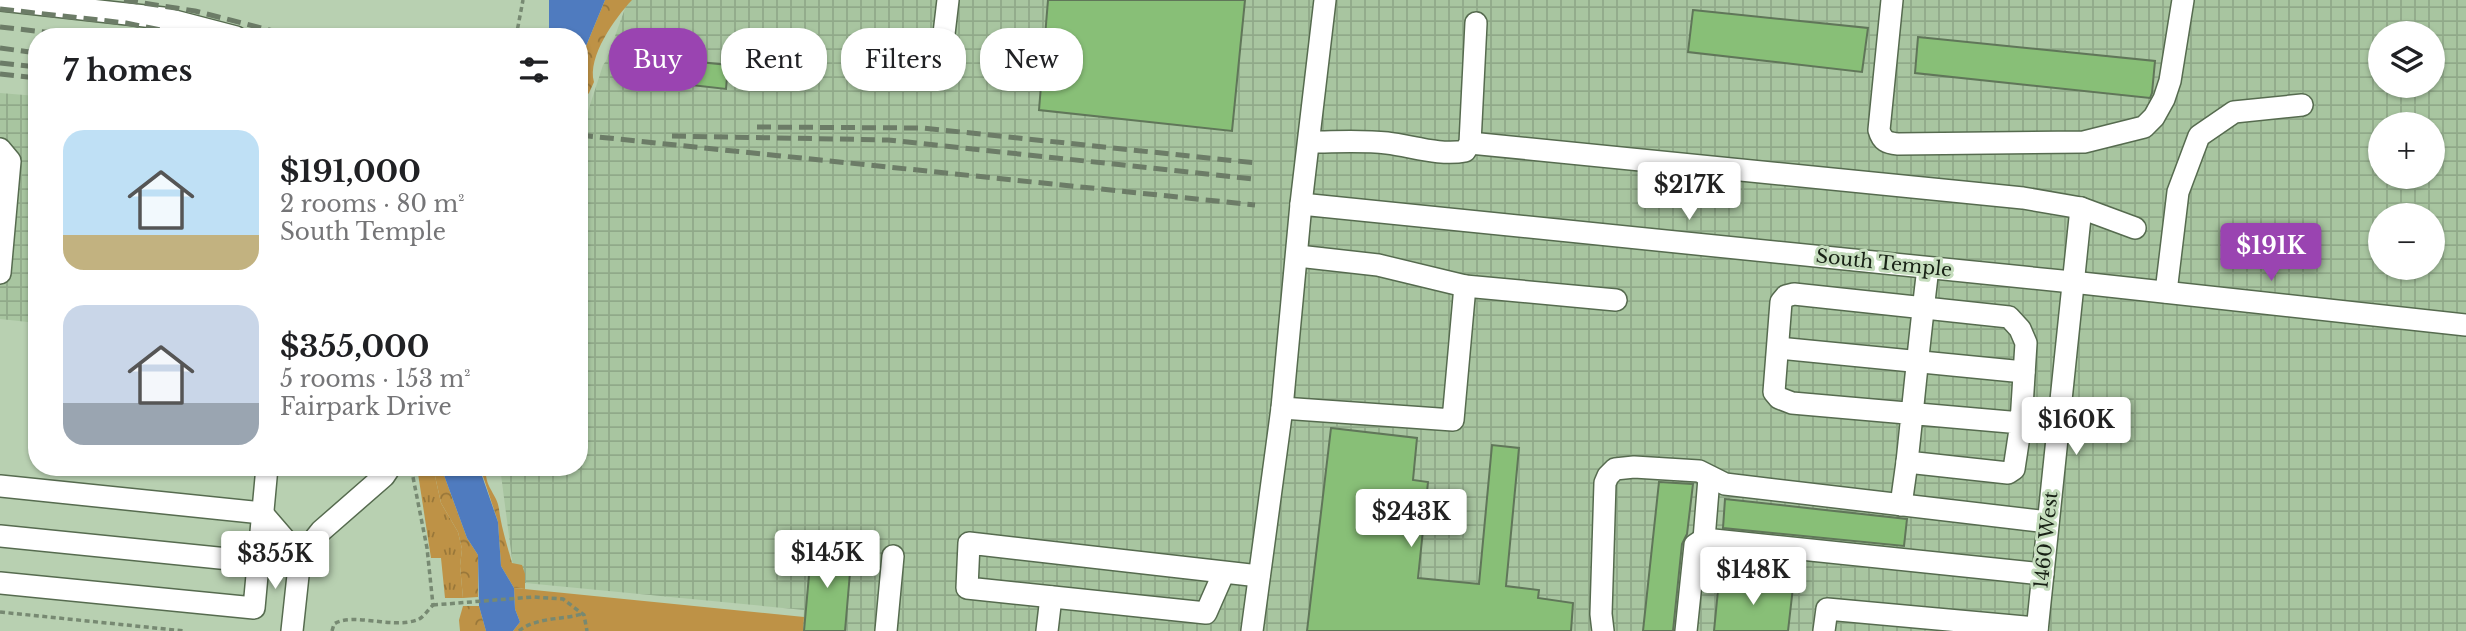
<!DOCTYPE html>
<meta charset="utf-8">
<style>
body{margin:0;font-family:"Libre Baskerville",serif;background:#f6f6f6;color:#202124;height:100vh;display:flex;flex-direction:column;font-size:26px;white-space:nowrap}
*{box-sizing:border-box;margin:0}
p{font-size:23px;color:#757577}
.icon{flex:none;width:38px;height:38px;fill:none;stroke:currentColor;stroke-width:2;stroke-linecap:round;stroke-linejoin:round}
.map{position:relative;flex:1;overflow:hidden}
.drawer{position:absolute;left:28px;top:28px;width:560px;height:448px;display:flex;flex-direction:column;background:#fff;border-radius:28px;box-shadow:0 2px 5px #0004}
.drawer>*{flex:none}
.guide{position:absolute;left:609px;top:28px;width:665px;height:63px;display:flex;gap:14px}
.controls{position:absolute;left:2368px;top:21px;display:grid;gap:14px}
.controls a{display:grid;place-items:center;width:77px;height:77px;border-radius:50%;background:#fff;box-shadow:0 2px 5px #0004;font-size:35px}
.price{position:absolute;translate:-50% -60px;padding:0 16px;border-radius:7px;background:#fff;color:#222;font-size:23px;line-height:46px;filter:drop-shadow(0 2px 4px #0008)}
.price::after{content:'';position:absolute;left:50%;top:42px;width:21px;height:16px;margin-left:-10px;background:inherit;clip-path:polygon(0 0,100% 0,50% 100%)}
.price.on{background:#9a44b1;color:#fff}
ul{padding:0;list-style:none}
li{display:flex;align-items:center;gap:21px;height:175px;padding:0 35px}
li span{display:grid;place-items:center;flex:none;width:196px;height:140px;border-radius:21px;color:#555}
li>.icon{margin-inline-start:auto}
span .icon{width:84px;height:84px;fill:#fffc;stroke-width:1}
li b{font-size:30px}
h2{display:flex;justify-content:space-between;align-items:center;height:84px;padding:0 35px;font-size:30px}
.pill{padding:0 24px;border-radius:28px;background:#fff;box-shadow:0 2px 5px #0004;font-size:24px;line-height:63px}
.pill.on{background:#9a44b1;color:#fff}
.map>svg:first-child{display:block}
</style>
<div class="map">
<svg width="2466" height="631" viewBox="0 0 2466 631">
<defs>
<pattern id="industrial-grid" width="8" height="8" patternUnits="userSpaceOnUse" patternTransform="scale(1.75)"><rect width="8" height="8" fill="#a8c5a0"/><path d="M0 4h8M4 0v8" fill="none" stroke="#90a989"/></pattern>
<pattern id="grass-tufts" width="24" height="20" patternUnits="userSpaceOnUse" patternTransform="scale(1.75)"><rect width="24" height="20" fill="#be9246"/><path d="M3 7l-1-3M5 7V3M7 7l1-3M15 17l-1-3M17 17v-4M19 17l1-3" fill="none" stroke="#997739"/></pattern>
<pattern id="forest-crowns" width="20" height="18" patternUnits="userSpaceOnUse" patternTransform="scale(1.75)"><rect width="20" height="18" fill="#be9246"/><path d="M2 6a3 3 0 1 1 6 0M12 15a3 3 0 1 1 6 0" fill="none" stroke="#997739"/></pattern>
</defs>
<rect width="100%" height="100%" fill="#b8d0b1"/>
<!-- industrial -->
<g fill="url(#industrial-grid)" fill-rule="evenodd">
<path d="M628 0H2466V631H802L804 610 515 582 500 467H579V139L603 65 606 61ZM2380 33H2432V86H2380ZM2380 124H2432V177H2380ZM2380 215H2432V268H2380Z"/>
<polygon points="0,93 37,96 37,323 0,319"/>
</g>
<!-- grass -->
<polygon fill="url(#grass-tufts)" points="417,467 433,467 441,503 458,532 462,549 460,566 463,598 445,598 441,558 431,558"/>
<!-- forest -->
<g fill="url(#forest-crowns)">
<path d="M605 0H632C615 18 587 57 594 82L589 93 579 103V63Z"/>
<polygon points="433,467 441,467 467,538 478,555 478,597 463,598 460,566 462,549 458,532 441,503"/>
<path d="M480 467H486C484 488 497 493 499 509 501 526 507 545 512 563L522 565 525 574V589L514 588 501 566 498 522Z"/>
<polygon points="463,606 479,606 486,631 460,631 459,620"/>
</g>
<!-- park -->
<polygon fill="#be9246" points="514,588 804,617 803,631 513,631 520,622 515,609"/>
<!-- water -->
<g fill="#4f7bbf">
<polygon points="549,0 605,0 579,63 579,37 549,37"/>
<polygon points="441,467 479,467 498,522 501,566 514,588 515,609 520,622 513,631 486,631 479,606 478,555 467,538"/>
</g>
<!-- building -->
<g fill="#88bf77" stroke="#607659" stroke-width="2">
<polygon points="1048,0 1245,0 1232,131 1039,110"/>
<polygon points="1693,10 1868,28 1862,72 1688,52"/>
<polygon points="1918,37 2155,61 2152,93 2150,98 1915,73"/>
<polygon points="641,56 728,65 726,89 639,79"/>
<polygon points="1331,428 1417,438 1413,480 1428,482 1418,578 1479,584 1492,445 1519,448 1506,586 1539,590 1538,598 1573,603 1571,631 1307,631"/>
<polygon points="1659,482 1693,484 1687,534 1682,544 1673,631 1643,631"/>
<polygon points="1725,499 1907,519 1904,546 1723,528"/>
<polygon points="812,542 836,544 835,560 851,561 845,631 804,631"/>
<polygon points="1719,580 1793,587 1788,631 1714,631"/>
</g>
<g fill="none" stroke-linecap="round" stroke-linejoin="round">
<!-- minor casing -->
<g stroke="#566b4f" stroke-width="24">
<g id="minor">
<polyline points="0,0 163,18 236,37"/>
<path d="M1892 0 1879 130C1882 141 1887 143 1898 144L2084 142 2144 127 2154 117 2164 99 2170 81 2183 0"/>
<polyline points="941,59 948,0"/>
<path d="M1309 142C1335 142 1362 140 1387 143 1412 146 1440 156 1465 151L1470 143 1476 23"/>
<polyline points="1470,143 2023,198 2081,208"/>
<polyline points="0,149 10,161 0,273"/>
<polyline points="1301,204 2072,282 2466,325"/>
<polyline points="1298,256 1378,265 1465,286"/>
<path d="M1928 268C1920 333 1914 397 1907 462L2008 473 2014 469 2021 423 2026 343 2020 329 2009 317 1794 294 1786 296 1781 302 1774 392 1779 398 1792 403 2021 423"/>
<polyline points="2166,292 2178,192 2199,136 2234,112 2302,105"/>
<polyline points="1778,348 2024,372"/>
<polyline points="1282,408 1453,420 1465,286 1616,300"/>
<polyline points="0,486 262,513 300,557"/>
<polyline points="1901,505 1907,462"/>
<polyline points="0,536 258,562"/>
<polyline points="1704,539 1709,478"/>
<polyline points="300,557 321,531 384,476 390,467"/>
<polyline points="1224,572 1206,613 967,588 969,543 1259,576"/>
<polyline points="0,583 254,608 267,467"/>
<polyline points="292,631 300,557"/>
<polyline points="886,631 893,556"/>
<polyline points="1047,631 1051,597"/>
<polyline points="1252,631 1282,408 1301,204 1325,0"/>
<polyline points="1603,631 1601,614 1605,483 1608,476 1615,469 1634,467 1699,471 1725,484 2048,522"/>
<polyline points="1686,631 1695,545 1704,539 2043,574"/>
<polyline points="1824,631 1827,609 2037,628"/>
<polyline points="2037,631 2081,208 2135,228"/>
</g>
</g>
<!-- path -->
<g stroke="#778972" stroke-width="3.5" stroke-dasharray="5 3.5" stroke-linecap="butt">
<polyline points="516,37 523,0"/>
<polyline points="433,605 533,597 563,599 584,615 587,631"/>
<polyline points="0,612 184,631"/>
<path d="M332 631 334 624C352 612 392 629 417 620 423 618 428 610 433 605L427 548 411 467"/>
<path d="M519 631C536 617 562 620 582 614"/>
</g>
<!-- minor -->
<use href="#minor" stroke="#fff" stroke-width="21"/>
<!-- rail -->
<g stroke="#6c7c67" stroke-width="5" stroke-dasharray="14 7" stroke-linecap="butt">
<polyline points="124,0 195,11 297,37"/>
<polyline points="0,9 126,23 195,37"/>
<polyline points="0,27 89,37"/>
<polyline points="289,32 320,37"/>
<polyline points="0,48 37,53"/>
<polyline points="0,63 37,67"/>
<polyline points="0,74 37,78"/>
<polyline points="757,127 923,128 1256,163"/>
<polyline points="579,135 1255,205"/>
<polyline points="672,136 888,140 1254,179"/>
</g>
</g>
<g text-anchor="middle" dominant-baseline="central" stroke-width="6" stroke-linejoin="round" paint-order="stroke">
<!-- street labels -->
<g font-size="19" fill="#182115" stroke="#c5ddbd">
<text transform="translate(1884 263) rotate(6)">South Temple</text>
<text transform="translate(2046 540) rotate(-84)">1460 West</text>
</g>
</g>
</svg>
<div class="controls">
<a><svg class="icon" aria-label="layers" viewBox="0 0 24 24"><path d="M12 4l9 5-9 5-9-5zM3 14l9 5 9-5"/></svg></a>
<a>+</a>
<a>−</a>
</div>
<b class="price" style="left:1689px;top:222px">$217K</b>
<b class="price on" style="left:2271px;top:283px">$191K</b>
<b class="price" style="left:2076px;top:457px">$160K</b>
<b class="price" style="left:1411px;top:549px">$243K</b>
<b class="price" style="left:827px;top:590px">$145K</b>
<b class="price" style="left:275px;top:591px">$355K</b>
<b class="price" style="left:1753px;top:607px">$148K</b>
<div class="guide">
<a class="pill on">Buy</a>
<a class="pill">Rent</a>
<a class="pill">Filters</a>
<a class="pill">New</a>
</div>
<section class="drawer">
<h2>7 homes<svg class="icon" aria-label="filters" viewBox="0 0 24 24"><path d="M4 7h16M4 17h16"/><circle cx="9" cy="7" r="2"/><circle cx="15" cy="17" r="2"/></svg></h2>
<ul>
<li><span style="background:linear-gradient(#bfe0f5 75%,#c2b280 0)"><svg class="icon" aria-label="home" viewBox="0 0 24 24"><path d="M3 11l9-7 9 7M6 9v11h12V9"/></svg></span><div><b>$191,000</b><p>2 rooms · 80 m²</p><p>South Temple</p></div></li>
<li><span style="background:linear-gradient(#c9d6e8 70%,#9aa5b1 0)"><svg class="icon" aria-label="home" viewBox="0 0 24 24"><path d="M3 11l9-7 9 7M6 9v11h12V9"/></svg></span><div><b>$355,000</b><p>5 rooms · 153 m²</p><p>Fairpark Drive</p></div></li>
</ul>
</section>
</div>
